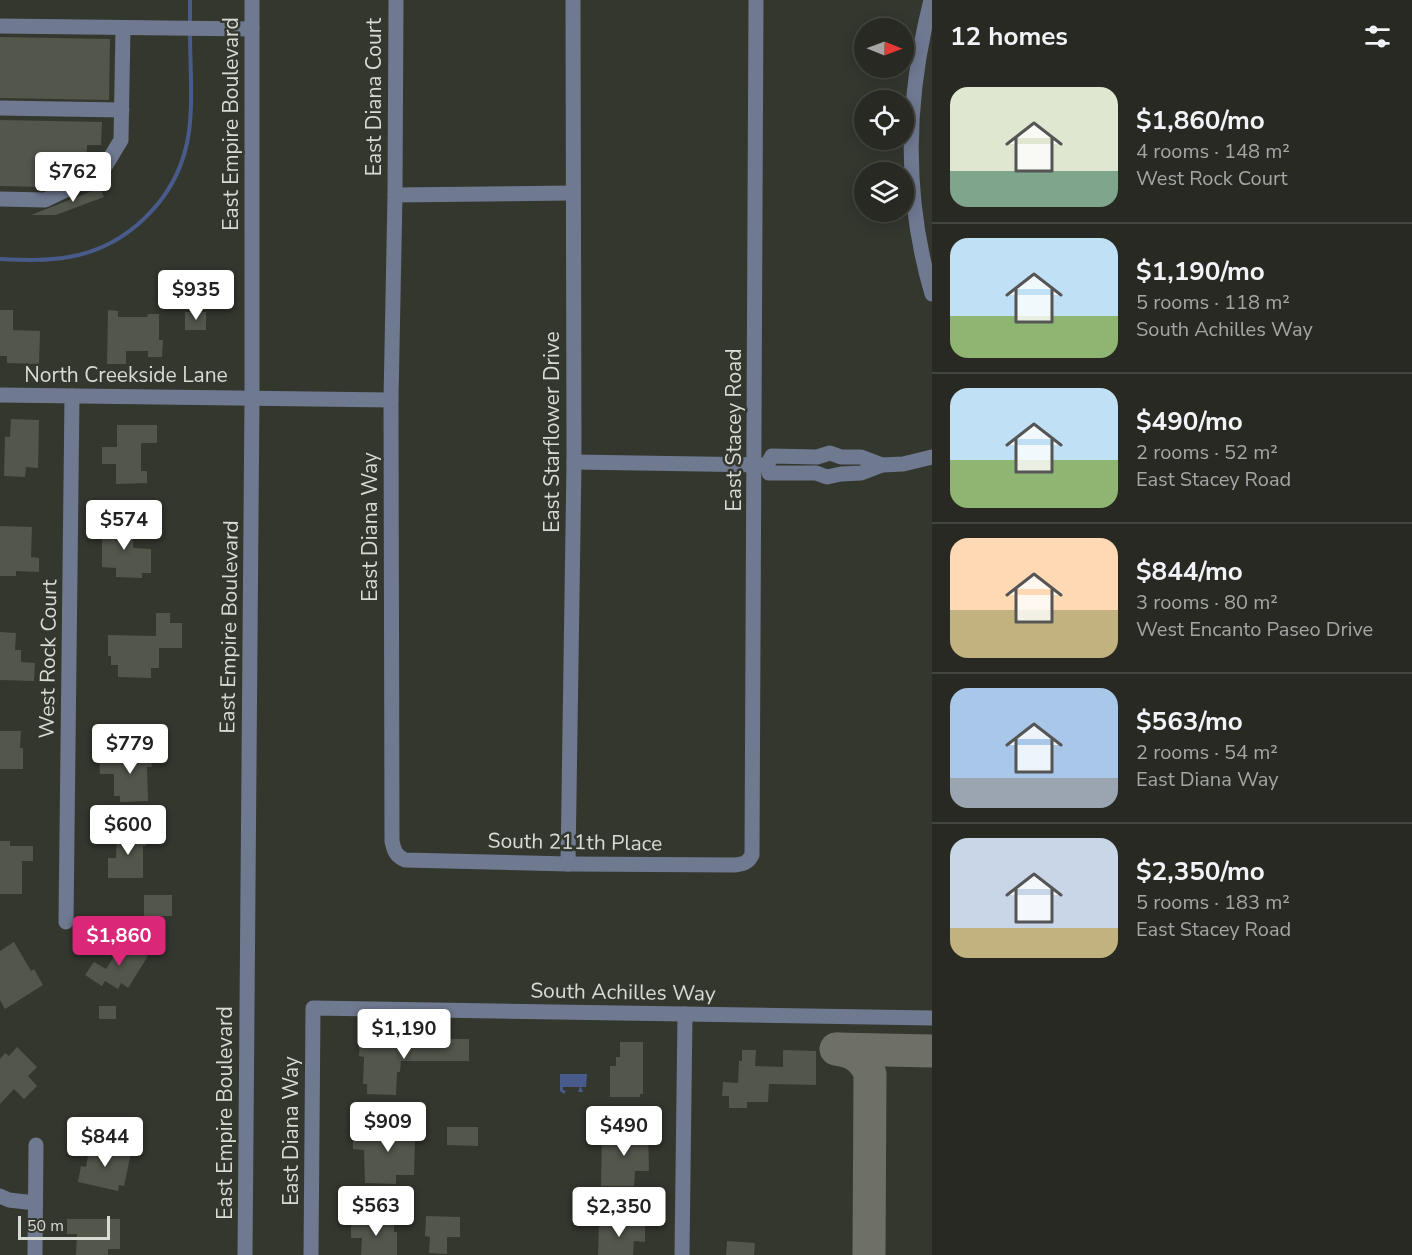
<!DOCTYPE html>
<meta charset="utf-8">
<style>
body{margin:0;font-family:"Nunito Sans",sans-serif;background:#33352f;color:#f1f3f6;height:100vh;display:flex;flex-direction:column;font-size:22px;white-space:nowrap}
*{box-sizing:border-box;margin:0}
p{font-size:20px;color:#a4a6a5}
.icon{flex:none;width:33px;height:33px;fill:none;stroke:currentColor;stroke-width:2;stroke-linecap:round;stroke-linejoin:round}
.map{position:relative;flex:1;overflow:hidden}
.drawer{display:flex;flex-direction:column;background:#272922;width:480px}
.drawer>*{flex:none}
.needle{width:39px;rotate:91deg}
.buttons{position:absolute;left:854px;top:18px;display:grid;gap:12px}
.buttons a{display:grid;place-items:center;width:60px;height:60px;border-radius:50%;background:#272922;box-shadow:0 3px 15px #0003,0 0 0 2px #434540;font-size:30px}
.scale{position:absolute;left:18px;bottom:15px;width:92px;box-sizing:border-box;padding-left:6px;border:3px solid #d8dad4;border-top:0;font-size:16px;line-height:21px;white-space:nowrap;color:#d8dad4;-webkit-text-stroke:4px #34372e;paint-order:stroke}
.price{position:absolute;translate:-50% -51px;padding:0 14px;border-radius:6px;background:#fff;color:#222;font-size:20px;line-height:39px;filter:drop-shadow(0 2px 3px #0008)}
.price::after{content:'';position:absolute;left:50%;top:36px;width:18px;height:14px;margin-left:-9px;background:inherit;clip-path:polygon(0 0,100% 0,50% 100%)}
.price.on{background:#db2777;color:#fff}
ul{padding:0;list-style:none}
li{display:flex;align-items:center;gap:18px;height:150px;padding:0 18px}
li+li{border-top:2px solid #434540}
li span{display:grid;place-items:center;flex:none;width:168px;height:120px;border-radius:18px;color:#555}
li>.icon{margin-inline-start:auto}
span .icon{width:72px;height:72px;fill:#fffc;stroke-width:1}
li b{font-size:26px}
h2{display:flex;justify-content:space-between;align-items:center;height:72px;padding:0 18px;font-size:26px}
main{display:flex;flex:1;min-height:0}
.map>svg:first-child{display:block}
</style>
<main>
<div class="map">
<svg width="932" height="1255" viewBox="0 0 932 1255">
<rect width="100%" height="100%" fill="#34372e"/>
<!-- water -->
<polygon fill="#485b8b" points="560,1074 587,1074 586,1087 581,1087 583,1092 578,1092 580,1087 563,1087 563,1090 566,1091 564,1094 560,1091"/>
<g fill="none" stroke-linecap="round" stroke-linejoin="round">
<!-- stream -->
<g stroke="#485b8b" stroke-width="4">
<polyline points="190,26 190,0"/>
<path d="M0 259C23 260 46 261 69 257 127 247 175 200 187 143 194 111 190 67 190 33"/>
</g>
<!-- taxiway -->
<g stroke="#6e7068" stroke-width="33">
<path d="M836 1049C853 1051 864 1058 870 1074L869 1255"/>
<polyline points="838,1049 932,1051"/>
</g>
</g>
<!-- building -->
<g fill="#52564b">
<polygon points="0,37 110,39 109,100 0,98"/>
<polygon points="0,120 102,122 101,145 87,145 86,166 42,165 42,187 0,186"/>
<polygon points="100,188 104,197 56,215 31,215"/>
<polygon points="0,310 13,310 13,330 40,331 39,364 7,363 7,356 0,356"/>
<polygon points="108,310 118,311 118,317 147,317 148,314 159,314 159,340 163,340 162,357 148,357 148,351 126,351 126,364 107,364"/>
<rect x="185" y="312" width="21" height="18"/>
<polygon points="11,419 39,420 38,468 26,467 25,477 4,476 5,437 10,437"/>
<polygon points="117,425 157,425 157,443 141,443 141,471 147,471 147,483 116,484 116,464 102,464 102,447 117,447"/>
<polygon points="102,523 134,523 133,548 151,549 151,573 142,573 142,578 116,577 116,568 102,567"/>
<polygon points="0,526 32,527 31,557 39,558 39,572 16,571 16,576 0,576"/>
<polygon points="156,613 170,613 170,623 182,623 182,648 159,648 159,668 151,668 151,678 118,677 118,665 111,665 111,656 108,656 108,635 156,636"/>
<polygon points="0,632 16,633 15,650 21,650 21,662 35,663 34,681 0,680"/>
<polygon points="0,731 21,731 20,748 23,748 23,769 0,769"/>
<polygon points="138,749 155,749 155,758 151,758 152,767 147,767 148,801 120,802 120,796 114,796 114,774 100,774 99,758 138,757"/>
<polygon points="117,832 146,832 146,846 143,846 143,878 108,878 108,858 116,858"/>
<polygon points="0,841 10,841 10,846 33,846 33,861 22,861 22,894 0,894"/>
<rect x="144" y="895" width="28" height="21"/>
<polygon points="124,941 148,956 128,988 121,983 118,989 105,981 102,986 85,975 94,962 106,969"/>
<polygon points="14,942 31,971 34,969 43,985 5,1009 0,1000 0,951"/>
<rect x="99" y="1006" width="17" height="13"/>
<polygon points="423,1039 469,1039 469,1061 401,1061 400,1072 397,1072 396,1095 367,1094 367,1084 363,1084 364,1057 359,1056 360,1040 423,1044"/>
<polygon points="620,1042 643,1042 643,1094 640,1094 640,1097 610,1097 610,1066 616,1066 616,1057 620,1057"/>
<polygon points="17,1047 37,1067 28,1076 37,1086 24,1099 14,1089 0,1104 0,1059 5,1053 9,1056"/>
<polygon points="742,1050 756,1050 755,1066 783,1067 783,1050 816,1051 816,1085 769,1084 768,1102 747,1102 747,1108 729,1108 729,1096 722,1096 723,1082 738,1083 739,1061 742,1061"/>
<polygon points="387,1126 422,1127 422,1140 415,1140 414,1175 396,1175 396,1184 365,1183 364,1150 353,1149 353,1133 387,1134"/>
<polygon points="447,1127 478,1127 478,1146 447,1145"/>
<polygon points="602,1131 648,1131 649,1171 635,1171 634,1186 601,1186"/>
<polygon points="90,1144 131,1153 124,1186 119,1185 118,1191 78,1182 81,1166 86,1167"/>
<polygon points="426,1216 460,1217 460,1237 447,1237 447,1254 429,1253 430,1237 425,1236"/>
<polygon points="67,1219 120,1219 120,1249 108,1249 108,1255 76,1255 77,1234 67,1234"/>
<polygon points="351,1220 394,1221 394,1232 397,1232 397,1255 361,1255 362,1238 351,1238"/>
<polygon points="599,1222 645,1224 645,1242 634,1241 633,1255 598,1255"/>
<polygon points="727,1241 755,1243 754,1255 726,1255"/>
</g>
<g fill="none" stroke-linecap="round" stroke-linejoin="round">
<!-- minor -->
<g stroke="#6f7990" stroke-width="15">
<path d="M396 0 395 195 391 400 392 841C394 851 396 856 405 860L568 864 735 865C743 864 748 863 752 855L756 0"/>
<path d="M931 0C906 99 903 195 932 294"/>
<polyline points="0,26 252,29"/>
<polyline points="0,108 122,110"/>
<polyline points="395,195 573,193"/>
<polyline points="0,199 45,200 101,173 121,140 123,28"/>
<polyline points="0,395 391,400"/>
<polygon points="830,453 841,457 861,457 882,465 861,473 841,474 827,477 816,473 769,473 767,465 772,456 817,457"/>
<polyline points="574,462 764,465"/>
<polyline points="882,465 903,464 932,457"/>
<polyline points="568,864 574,462 573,0"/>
<polyline points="66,922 72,396"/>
<polyline points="0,1196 9,1200 35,1203"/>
<polyline points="35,1255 36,1145"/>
<polyline points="245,1255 252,397 252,0"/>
<polyline points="311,1255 313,1008 932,1018"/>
<polyline points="682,1255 685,1014"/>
</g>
</g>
<g text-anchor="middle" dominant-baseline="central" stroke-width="5" stroke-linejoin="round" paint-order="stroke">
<!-- street labels -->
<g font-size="21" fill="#d8dad4" stroke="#34372e">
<text transform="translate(374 97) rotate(-90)">East Diana Court</text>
<text transform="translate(231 124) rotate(-90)">East Empire Boulevard</text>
<text x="126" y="375">North Creekside Lane</text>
<text transform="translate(734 430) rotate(-90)">East Stacey Road</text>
<text transform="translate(552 432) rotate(-90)">East Starflower Drive</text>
<text transform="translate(370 527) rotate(-90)">East Diana Way</text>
<text transform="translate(229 627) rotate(-89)">East Empire Boulevard</text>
<text transform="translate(48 659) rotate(-89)">West Rock Court</text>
<text transform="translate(575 842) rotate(1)">South 211th Place</text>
<text transform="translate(623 992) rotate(1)">South Achilles Way</text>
<text transform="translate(225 1113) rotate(-90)">East Empire Boulevard</text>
<text transform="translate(291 1131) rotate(-90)">East Diana Way</text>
</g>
</g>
</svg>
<div class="buttons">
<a><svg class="needle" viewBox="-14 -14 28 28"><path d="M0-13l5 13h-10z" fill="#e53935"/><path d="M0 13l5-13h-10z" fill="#a4a6a5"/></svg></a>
<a><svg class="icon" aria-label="locate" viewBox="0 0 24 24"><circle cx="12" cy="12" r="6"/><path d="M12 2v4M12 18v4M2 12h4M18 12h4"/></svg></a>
<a><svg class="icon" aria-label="layers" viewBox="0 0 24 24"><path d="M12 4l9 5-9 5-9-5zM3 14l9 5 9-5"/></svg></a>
</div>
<div class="scale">50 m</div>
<b class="price" style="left:73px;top:203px">$762</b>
<b class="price" style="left:196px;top:321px">$935</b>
<b class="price" style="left:124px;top:551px">$574</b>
<b class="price" style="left:130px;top:775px">$779</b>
<b class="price" style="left:128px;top:856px">$600</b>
<b class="price on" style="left:119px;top:967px">$1,860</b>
<b class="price" style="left:404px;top:1060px">$1,190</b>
<b class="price" style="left:388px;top:1153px">$909</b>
<b class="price" style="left:624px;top:1157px">$490</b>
<b class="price" style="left:105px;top:1168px">$844</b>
<b class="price" style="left:376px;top:1237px">$563</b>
<b class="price" style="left:619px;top:1238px">$2,350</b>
</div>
<section class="drawer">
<h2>12 homes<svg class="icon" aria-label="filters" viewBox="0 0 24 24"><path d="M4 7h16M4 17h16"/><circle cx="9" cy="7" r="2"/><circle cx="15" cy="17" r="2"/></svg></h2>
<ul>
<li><span style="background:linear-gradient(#dfe7d0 70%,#7fa58c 0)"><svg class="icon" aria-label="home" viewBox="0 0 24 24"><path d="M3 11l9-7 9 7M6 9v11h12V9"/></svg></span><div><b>$1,860/mo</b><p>4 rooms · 148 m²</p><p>West Rock Court</p></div></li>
<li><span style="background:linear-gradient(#bfe0f5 65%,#8fb573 0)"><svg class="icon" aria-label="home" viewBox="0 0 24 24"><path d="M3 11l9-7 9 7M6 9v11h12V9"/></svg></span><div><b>$1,190/mo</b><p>5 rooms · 118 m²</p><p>South Achilles Way</p></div></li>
<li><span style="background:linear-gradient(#bfe0f5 60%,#8fb573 0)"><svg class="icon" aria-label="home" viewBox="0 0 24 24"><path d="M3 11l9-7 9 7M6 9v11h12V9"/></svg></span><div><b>$490/mo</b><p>2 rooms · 52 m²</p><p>East Stacey Road</p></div></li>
<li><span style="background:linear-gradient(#ffd9b3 60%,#c2b280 0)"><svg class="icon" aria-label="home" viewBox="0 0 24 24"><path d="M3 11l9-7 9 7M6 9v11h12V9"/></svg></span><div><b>$844/mo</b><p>3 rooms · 80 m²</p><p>West Encanto Paseo Drive</p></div></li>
<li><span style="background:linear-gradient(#a9c7e8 75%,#9aa5b1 0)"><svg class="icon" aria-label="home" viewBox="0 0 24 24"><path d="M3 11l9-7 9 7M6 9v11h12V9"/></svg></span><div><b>$563/mo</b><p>2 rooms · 54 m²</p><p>East Diana Way</p></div></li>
<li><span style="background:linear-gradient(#c9d6e8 75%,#c2b280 0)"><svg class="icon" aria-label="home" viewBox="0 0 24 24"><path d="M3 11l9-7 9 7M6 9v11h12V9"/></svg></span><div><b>$2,350/mo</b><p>5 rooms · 183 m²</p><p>East Stacey Road</p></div></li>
</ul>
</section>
</main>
